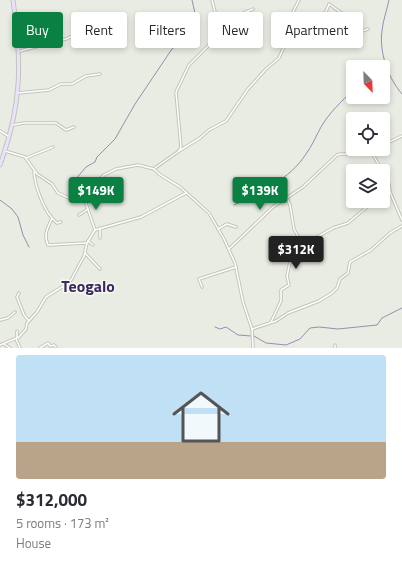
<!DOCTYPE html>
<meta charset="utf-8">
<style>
body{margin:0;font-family:"Titillium Web",sans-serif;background:#f7f7f7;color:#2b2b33;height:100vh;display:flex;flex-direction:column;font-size:15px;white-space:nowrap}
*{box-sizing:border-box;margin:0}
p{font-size:13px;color:#7c7c81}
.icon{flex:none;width:22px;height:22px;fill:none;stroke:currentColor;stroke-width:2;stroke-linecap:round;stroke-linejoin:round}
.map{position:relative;height:348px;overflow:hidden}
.side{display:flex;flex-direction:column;background:#fff;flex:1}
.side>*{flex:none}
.guide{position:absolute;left:12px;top:12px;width:378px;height:36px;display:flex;gap:8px}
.needle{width:26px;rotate:157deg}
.fabs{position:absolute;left:346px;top:60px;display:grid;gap:8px}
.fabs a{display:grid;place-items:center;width:44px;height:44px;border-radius:4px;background:#fff;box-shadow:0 2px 6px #0003;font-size:20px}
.price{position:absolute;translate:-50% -34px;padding:0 9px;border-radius:4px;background:#0b8043;color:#fff;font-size:13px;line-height:26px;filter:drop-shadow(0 1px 2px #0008)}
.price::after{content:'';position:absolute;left:50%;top:24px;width:12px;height:9px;margin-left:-6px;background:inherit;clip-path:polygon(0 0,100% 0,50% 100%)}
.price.active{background:#222;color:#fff}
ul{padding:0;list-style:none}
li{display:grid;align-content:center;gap:8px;height:212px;padding:0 16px}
li span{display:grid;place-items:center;height:124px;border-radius:4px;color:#555}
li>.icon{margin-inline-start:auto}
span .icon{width:72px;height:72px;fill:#fffc;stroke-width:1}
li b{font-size:17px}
.tag{padding:0 14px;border-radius:4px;background:#fff;box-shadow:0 2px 6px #0003;font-size:14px;line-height:36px}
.tag.active{background:#0b8043;color:#fff}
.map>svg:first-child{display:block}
</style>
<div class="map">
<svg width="402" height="348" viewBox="0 0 402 348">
<rect width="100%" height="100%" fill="#e9ece3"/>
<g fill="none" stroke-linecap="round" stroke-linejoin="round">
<!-- stream -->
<g stroke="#968eb0" stroke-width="1">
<path d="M389 0C387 10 383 20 382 31 379 52 388 78 402 94"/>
<polyline points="381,67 385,64"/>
<polyline points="75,180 86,167 95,162 97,157 115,139 135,104 172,49 192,33 197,22 192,0"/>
<polyline points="0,200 12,209 18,217 23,235 29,247"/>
<path d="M234 205C260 193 290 179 306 154 312 146 316 136 321 127 329 113 341 102 353 90"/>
<polyline points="215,327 220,329 226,327 238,335 251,336"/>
<polyline points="254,336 266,343 286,345 300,339 310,328 319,327 338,329 377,325 382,318 402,308"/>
</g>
<!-- street casing -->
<g stroke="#c2c5bc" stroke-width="3.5">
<g id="street">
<polyline points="218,24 253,9"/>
<polyline points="291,30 326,12 329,4 350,19 362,31 368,29"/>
<polyline points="20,51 66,39 82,32 88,32"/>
<polyline points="18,93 49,90 61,84 72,84 86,76 100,74"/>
<polyline points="13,125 24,123 56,123 66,130 74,127"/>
<polyline points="0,131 8,136"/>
<polyline points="383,145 402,136"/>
<polyline points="370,149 382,171"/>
<polyline points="5,151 25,157 37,174 52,184 58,193 69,198 80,197 104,175 116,169 138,165 154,169 159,174 180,187 209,213 224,239 235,263 243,302 252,329 253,348"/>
<polyline points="179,151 200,138 209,130 226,121 248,89 266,69 279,58 291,31 292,14 299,0"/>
<polyline points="26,158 53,147"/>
<polyline points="155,168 179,151 181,147 176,92 189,65 218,36 218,24 212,0"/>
<path d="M34 172C35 186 44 213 57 223L61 222"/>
<polyline points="383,173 389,184 390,192 383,195"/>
<polyline points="390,192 402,220"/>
<polyline points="83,195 95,230"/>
<polyline points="79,215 88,209"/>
<path d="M52 218C48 228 43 234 48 245L86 243"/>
<polyline points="100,228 100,238"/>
<polyline points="218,229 227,224 236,227"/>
<polyline points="88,241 93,245"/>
<polyline points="306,248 310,241 333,228 348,223 374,201"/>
<polyline points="229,249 273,207 303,187 337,155 341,154 358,154 371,149"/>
<polyline points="85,253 100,269"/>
<polyline points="202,287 199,279 236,267"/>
<polyline points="19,293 17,297 24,315 29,321"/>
<polyline points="0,320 8,318 15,312"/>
<polyline points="271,322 281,301 281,290 289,285 287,276 290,262 302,256 306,251 294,229 290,205 287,198"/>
<polyline points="252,329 276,321 288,313 319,301 332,293 337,288 340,279 348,273 350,262 371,250 390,233 402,226"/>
<polyline points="17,331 17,337"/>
<polyline points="16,339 20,348"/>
<polyline points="4,344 10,348"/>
<polyline points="0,345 19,337 26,329 27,323 37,312 46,297 70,282 84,256 87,243 95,230 141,217 186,193"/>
<polyline points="335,345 335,348"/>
<polyline points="40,348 48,343 50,346 54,345 56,347"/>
</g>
</g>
<!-- secondary casing -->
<g stroke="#c2c5bc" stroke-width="5">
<path id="secondary" d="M0 165C22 104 22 63 13 0"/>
</g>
<!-- street -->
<use href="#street" stroke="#fff" stroke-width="1.5"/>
<!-- secondary -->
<use href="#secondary" stroke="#eae2fc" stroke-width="3"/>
</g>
<g text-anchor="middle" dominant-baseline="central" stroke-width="3" stroke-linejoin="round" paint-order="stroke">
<!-- quarter labels -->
<g font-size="16" font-weight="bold" fill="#3c2863" stroke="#f6f9f0">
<text x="88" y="286">Teogalo</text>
</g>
</g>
</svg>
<div class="fabs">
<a><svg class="needle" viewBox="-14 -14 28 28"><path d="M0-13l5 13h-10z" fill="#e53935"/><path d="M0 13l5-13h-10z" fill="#7c7c81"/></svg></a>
<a><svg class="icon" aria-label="locate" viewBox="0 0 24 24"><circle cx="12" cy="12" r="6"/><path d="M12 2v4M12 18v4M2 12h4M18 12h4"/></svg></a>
<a><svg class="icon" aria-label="layers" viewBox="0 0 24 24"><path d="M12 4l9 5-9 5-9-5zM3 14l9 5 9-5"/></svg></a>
</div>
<b class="price" style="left:96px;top:211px">$149K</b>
<b class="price" style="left:260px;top:211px">$139K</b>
<b class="price active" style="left:296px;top:270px">$312K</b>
<div class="guide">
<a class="tag active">Buy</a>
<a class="tag">Rent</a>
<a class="tag">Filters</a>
<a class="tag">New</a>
<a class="tag">Apartment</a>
</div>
</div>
<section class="side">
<ul>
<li><span style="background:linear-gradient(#bfe0f5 70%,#b9a48a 0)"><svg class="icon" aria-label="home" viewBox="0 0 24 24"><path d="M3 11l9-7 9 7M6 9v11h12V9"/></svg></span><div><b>$312,000</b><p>5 rooms · 173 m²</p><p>House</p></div></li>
</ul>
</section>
